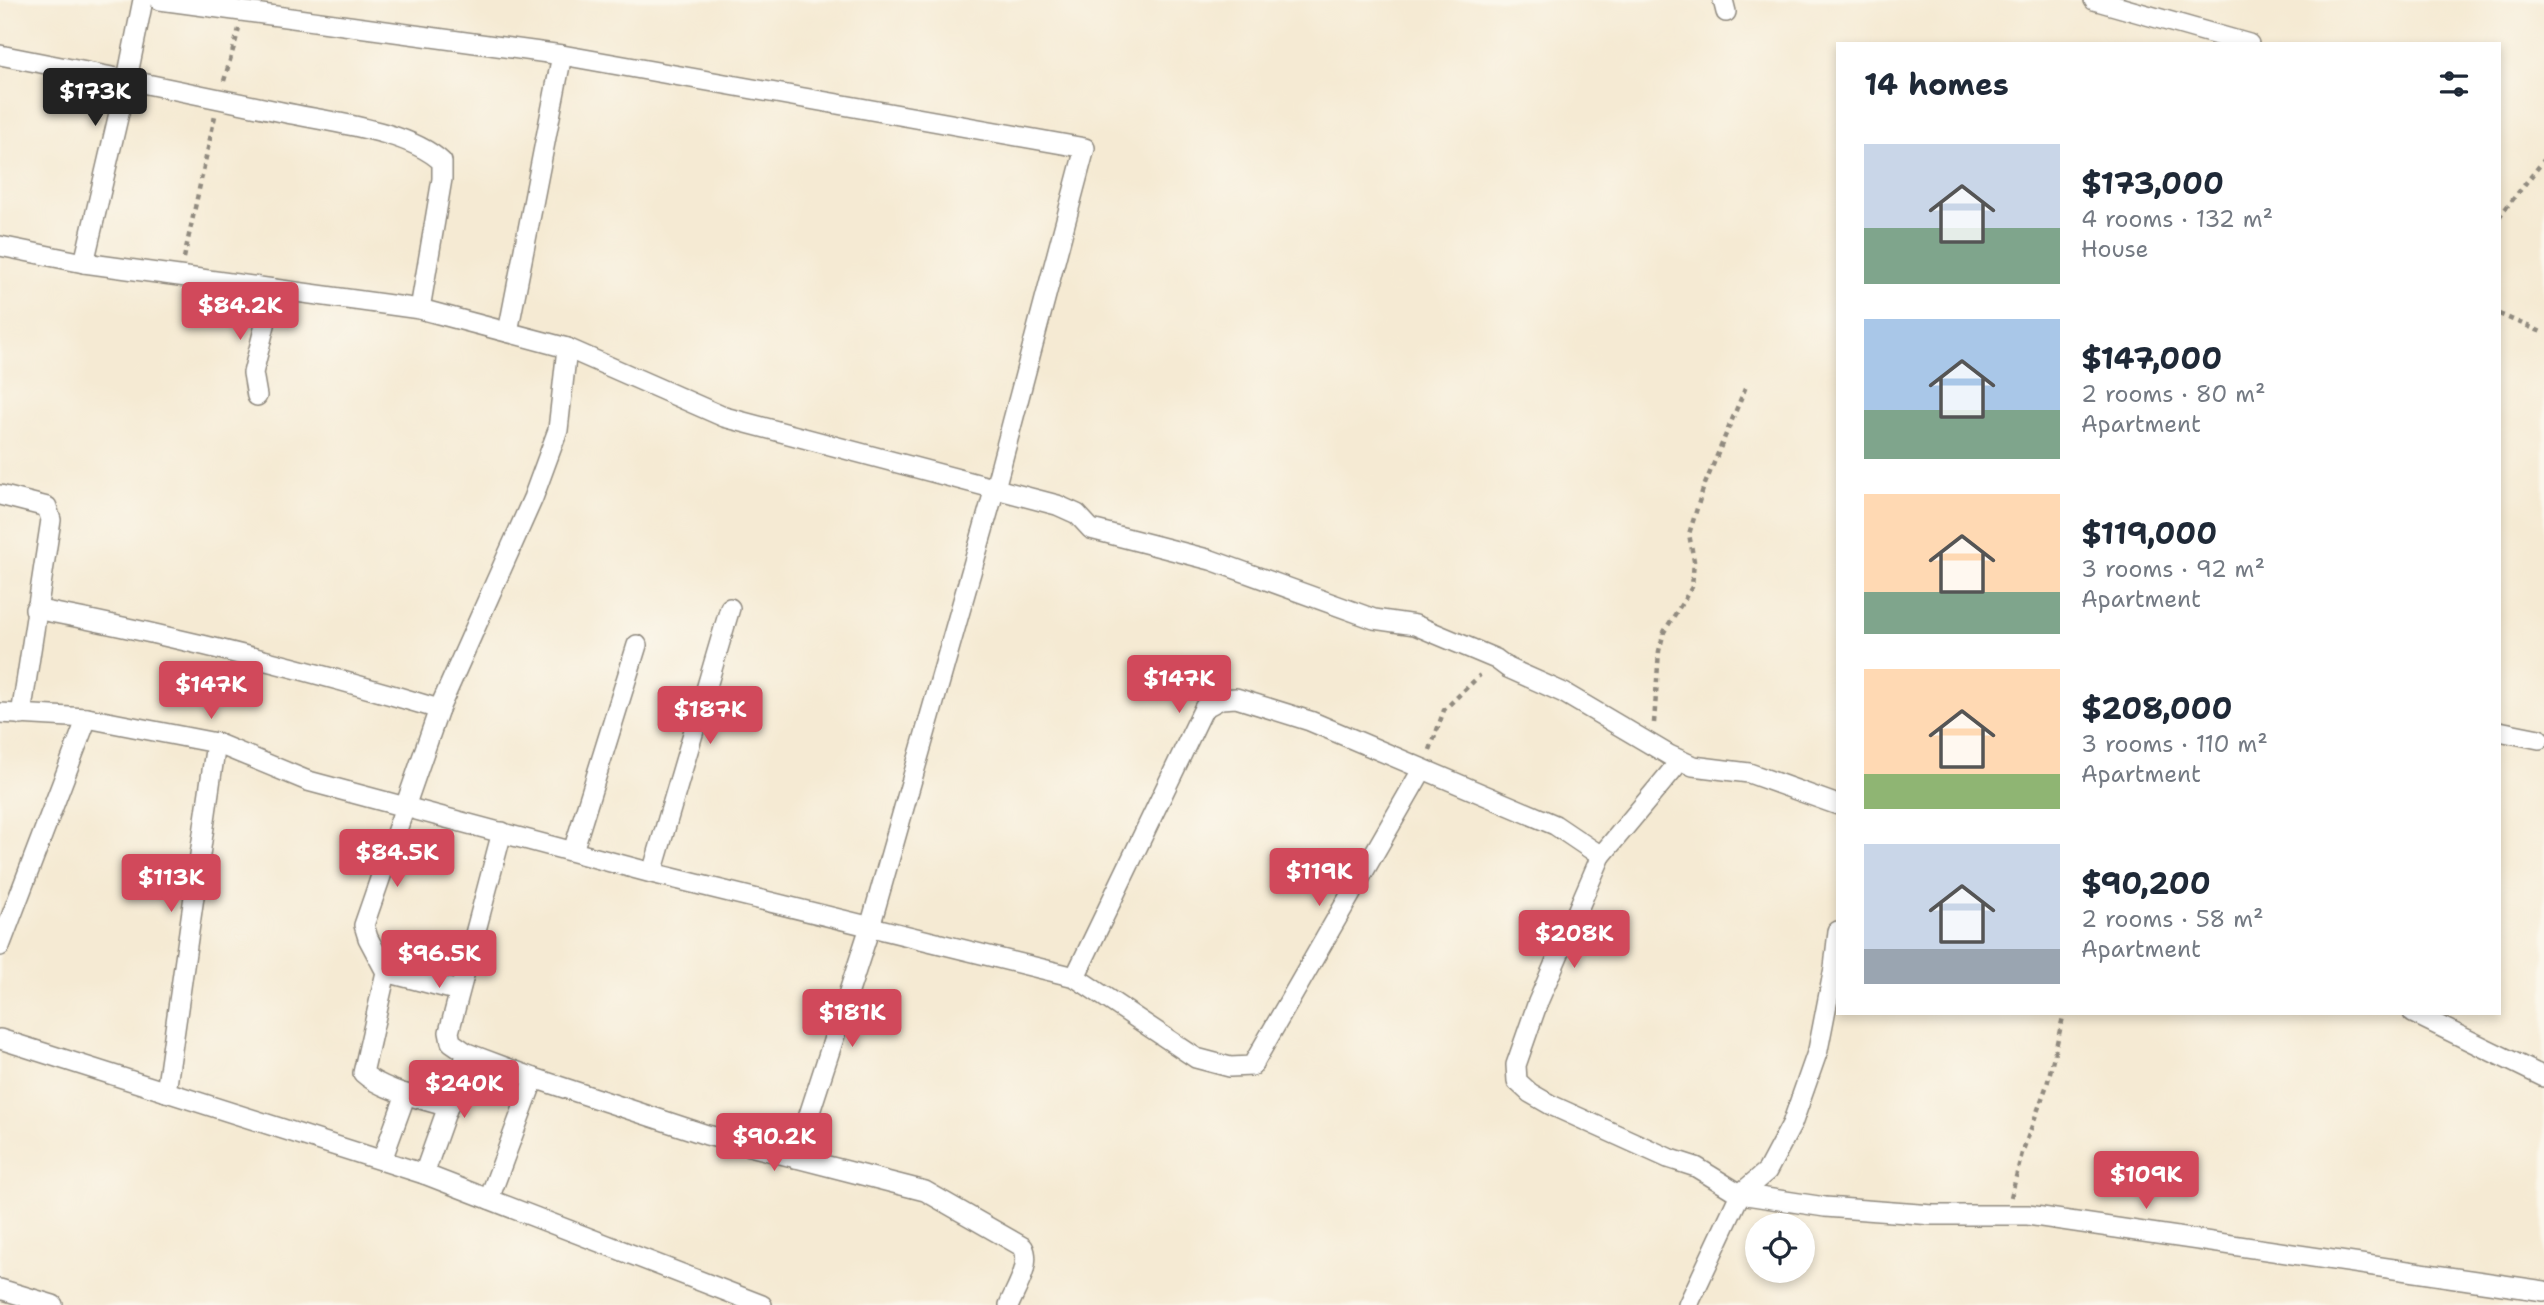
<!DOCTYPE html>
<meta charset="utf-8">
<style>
body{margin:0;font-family:"Shantell Sans",sans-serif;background:#f6f6f7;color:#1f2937;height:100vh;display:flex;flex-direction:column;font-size:26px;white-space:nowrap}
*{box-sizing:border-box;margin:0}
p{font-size:23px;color:#747a83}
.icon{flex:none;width:38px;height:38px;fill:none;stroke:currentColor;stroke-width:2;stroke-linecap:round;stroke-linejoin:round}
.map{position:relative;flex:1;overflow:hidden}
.details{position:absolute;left:1836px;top:42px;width:665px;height:973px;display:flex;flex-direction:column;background:#fff;border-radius:0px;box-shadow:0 4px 10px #0003}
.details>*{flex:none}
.fabs{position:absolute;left:1745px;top:1213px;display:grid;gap:14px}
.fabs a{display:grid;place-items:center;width:70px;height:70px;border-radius:50%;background:#fff;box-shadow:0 4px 10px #0003;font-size:35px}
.price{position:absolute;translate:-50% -60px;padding:0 16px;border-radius:7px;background:#d1495b;color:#fff;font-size:23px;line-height:46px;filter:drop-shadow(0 2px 4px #0008)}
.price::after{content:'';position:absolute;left:50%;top:42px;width:21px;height:16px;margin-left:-10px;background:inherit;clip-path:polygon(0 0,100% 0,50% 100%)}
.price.active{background:#222;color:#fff}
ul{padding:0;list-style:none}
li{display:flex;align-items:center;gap:21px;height:175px;padding:0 28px}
li span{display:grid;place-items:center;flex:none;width:196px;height:140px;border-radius:0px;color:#555}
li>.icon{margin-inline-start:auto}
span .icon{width:84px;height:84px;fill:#fffc;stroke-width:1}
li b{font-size:30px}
h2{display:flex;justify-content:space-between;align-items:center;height:84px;padding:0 28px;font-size:30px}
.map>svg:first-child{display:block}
</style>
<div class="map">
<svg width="2544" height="1305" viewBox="0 0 2544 1305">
<rect width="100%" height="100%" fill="#fbf7ec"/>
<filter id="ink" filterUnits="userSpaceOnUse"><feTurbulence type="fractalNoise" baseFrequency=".0143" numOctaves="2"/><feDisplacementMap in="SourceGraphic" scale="14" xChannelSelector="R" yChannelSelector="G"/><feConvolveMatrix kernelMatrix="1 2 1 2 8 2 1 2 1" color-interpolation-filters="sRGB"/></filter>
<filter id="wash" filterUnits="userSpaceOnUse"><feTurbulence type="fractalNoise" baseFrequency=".00686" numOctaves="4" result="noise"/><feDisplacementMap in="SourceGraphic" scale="28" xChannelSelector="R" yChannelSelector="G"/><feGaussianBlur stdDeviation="1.57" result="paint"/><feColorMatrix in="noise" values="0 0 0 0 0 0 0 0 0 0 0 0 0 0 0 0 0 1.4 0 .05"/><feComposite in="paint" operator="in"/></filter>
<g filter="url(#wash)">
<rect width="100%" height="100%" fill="#f5ead3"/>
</g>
<g filter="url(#ink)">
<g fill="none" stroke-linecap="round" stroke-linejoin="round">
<!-- street casing -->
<g stroke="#908a7f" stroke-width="22">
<g id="street">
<polyline points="160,0 562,55 1085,148 995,488 870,927 795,1158"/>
<polyline points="1723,0 1726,12"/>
<polyline points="2094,0 2249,44"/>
<path d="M0 55C94 73 188 92 282 112 328 122 409 130 442 162V179L420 309"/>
<polyline points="0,246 84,263 420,309 567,348 724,417 1057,505 1077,514 1091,529 1211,560 1374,619 1415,625 1496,659 1508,668 1564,693 1669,755 1693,766 1749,773 1838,805"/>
<polyline points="84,263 127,79 143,0"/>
<polyline points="508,332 562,55"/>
<polyline points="257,396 253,373 274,289"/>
<polyline points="0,495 47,507 51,520 21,715"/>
<path d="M35 609C172 635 306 669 439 709"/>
<polyline points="0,713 87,718 216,743 308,781 652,873 1075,977 1196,1058 1230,1067 1252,1066 1422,770"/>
<polyline points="2499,731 2539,739"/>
<path d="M502 832 449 1032 451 1042 467 1053 534 1078 707 1135 925 1191 1023 1247C1032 1264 1016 1288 1009 1305"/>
<polyline points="573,851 637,645"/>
<polyline points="1601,856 1680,761"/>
<polyline points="652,873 730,608"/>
<polyline points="0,946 87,718"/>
<polyline points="386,972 459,991"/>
<polyline points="1075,977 1204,708 1221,699 1236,698 1310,721 1555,825 1601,856 1538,1002 1516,1065 1517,1081 1530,1093 1551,1105 1668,1158 1696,1167 1740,1194 1825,1207 1933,1215 2028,1215 2544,1291"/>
<polyline points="2413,1013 2544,1077"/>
<polyline points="0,1039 424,1174 762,1305"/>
<polyline points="166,1092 216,743"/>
<path d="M448 1107C423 1099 381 1090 363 1073L386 972 368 938 364 925 439 709 533 498 558 430 567 348"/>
<polyline points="382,1160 406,1094"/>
<polyline points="424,1174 467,1053"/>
<polyline points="489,1199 534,1078"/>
<polyline points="0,1289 53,1305"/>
<polyline points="1688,1305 1740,1194 1767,1171 1792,1124 1818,1050 1834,968 1838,931"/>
</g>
</g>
<!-- path -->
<g stroke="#908a7f" stroke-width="4.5" stroke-dasharray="5 5" stroke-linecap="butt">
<polyline points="224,81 239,29"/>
<polyline points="2499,217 2544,160"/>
<polyline points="184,258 215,116"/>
<polyline points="2499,314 2544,333"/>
<polyline points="1654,723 1659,651 1664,632 1692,587 1694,561 1689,534 1703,489 1747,384"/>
<polyline points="1430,750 1444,710 1480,675"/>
<polyline points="2011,1197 2022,1153 2047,1085 2064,1013"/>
</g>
<!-- street -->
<use href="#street" stroke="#fff" stroke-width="19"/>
</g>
</g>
</svg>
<div class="fabs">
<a><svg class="icon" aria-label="locate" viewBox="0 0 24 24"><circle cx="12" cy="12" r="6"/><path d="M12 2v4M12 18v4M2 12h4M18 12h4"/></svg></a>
</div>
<b class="price active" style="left:95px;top:128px">$173K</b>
<b class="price" style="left:240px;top:342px">$84.2K</b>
<b class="price" style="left:1179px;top:715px">$147K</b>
<b class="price" style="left:211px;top:721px">$147K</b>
<b class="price" style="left:710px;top:746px">$187K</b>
<b class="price" style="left:397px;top:889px">$84.5K</b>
<b class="price" style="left:1319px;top:908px">$119K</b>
<b class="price" style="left:171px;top:914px">$113K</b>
<b class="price" style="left:1574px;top:970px">$208K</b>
<b class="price" style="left:439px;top:990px">$96.5K</b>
<b class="price" style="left:852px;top:1049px">$181K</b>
<b class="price" style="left:464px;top:1120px">$240K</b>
<b class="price" style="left:774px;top:1173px">$90.2K</b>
<b class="price" style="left:2146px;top:1211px">$109K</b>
<section class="details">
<h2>14 homes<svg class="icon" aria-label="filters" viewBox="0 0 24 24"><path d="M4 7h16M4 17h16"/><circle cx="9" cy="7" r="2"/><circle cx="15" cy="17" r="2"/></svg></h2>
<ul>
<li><span style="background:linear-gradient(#c9d6e8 60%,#7fa58c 0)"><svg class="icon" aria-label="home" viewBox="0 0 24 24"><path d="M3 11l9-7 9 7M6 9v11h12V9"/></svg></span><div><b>$173,000</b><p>4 rooms · 132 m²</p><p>House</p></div></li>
<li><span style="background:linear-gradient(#a9c7e8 65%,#7fa58c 0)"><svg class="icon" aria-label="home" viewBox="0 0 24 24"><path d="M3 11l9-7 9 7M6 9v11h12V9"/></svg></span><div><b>$147,000</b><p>2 rooms · 80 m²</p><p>Apartment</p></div></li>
<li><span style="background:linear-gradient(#ffd9b3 70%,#7fa58c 0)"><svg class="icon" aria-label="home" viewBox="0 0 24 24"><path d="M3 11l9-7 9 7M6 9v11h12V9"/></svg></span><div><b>$119,000</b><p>3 rooms · 92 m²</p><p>Apartment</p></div></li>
<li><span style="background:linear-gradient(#ffd9b3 75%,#8fb573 0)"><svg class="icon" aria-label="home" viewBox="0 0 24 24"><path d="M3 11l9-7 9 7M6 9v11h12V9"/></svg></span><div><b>$208,000</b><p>3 rooms · 110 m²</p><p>Apartment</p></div></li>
<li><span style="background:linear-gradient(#c9d6e8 75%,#9aa5b1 0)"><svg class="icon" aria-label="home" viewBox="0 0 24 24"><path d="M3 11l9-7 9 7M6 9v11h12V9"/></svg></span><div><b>$90,200</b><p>2 rooms · 58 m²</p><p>Apartment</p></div></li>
</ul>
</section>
</div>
